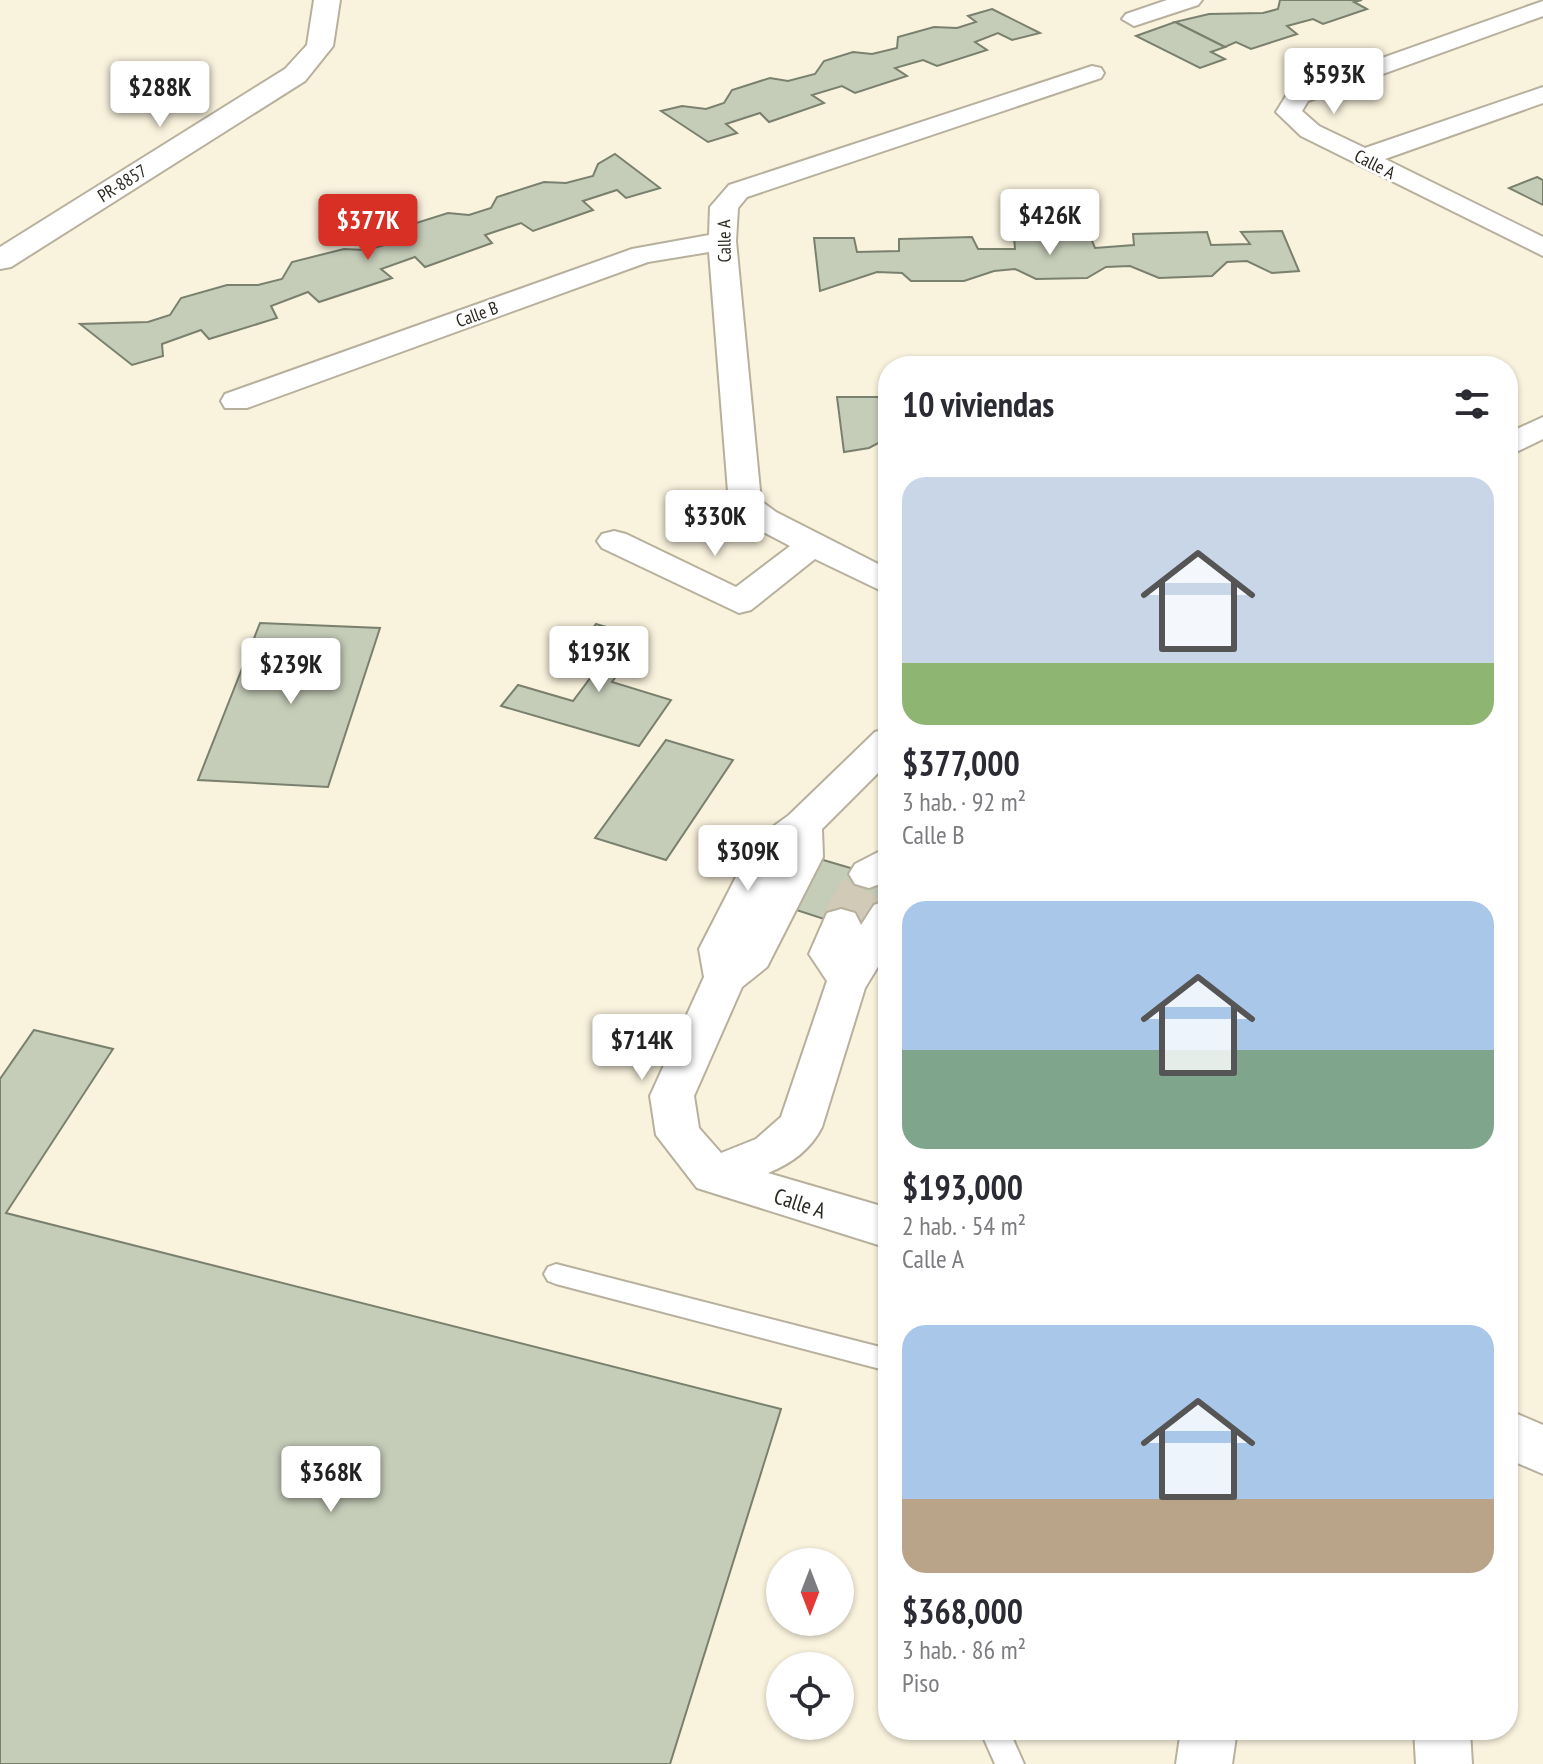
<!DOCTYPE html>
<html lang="es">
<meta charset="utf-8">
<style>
body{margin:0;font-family:"PT Sans Narrow",sans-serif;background:#f2f2f3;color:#2b2b33;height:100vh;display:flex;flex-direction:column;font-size:30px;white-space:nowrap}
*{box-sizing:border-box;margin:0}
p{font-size:26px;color:#7c7c81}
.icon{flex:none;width:44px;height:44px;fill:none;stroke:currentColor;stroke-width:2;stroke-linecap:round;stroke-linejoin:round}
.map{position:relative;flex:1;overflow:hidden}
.panel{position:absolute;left:878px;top:356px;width:640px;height:1384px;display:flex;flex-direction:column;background:#fff;border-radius:32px;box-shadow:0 2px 6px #0004}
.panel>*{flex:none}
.needle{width:52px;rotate:180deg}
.buttons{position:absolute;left:766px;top:1548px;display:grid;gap:16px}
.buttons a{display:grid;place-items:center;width:88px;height:88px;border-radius:50%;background:#fff;box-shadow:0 2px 6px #0004;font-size:40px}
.price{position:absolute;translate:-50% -68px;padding:0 18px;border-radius:8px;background:#fff;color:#222;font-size:26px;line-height:52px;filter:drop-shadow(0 2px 4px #0008)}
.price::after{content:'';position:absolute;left:50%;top:48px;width:24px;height:18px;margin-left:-12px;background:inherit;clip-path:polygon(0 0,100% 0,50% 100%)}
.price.active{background:#d93025;color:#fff}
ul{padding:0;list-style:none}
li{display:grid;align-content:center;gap:16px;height:424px;padding:0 24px}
li span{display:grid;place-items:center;height:248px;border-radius:24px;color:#555}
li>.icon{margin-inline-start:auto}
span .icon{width:144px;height:144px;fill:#fffc;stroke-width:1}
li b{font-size:34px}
h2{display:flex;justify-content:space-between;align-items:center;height:96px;padding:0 24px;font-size:34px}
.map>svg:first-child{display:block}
</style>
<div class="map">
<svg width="1543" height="1764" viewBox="0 0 1543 1764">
<rect width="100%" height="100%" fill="#f9f2dd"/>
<!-- building -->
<g fill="#c5ccb8" stroke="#7a806e" stroke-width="2">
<polygon points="1280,0 1362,0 1354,2 1367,9 1323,24 1313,19 1287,26 1297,34 1251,49 1236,42 1225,47 1175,22 1209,14 1263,13 1278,9"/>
<polygon points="992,9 1040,33 1012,40 998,33 975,42 987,50 937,66 923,60 895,68 907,76 855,93 842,86 812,95 824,103 769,122 760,113 726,124 737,133 708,142 661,111 682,106 706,109 724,103 732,90 770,78 788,81 815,74 824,61 853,52 872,54 897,48 898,37 934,27 957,28 976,22 968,16"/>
<polygon points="1175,22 1225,47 1211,52 1225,59 1200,68 1136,36"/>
<polygon points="615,154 660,188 626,198 617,190 583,201 593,210 533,231 521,223 485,235 492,243 425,267 415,257 381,269 392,278 319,302 308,292 271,306 277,318 209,339 201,330 162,344 163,356 132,365 80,324 148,322 170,315 181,298 227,285 258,285 282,279 292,262 344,249 366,250 389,244 397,229 448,213 469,215 491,208 497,197 544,182 566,183 593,176 598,164"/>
<polygon points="1537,177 1543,180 1543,205 1509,188"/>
<polygon points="1282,231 1299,271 1272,273 1247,261 1227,262 1212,276 1159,278 1130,266 1106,267 1087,278 1036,279 1015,269 994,271 964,281 911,281 902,273 877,272 820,291 814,238 854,238 857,252 899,251 899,239 972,237 978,249 1015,249 1014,237 1090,236 1095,248 1134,245 1133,234 1207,232 1211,245 1250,244 1241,232"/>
<polygon points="837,397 880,397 888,411 888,438 869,448 844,452"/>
<polygon points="260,623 380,628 328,787 198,780"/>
<polygon points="596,624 644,638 612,682 671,700 639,746 501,706 518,685 573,701 605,658 576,650"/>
<polygon points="666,740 733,760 666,860 595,838"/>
<polygon points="813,857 888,879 888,888 864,932 784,906"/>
<polygon points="34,1030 113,1049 6,1213 781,1409 670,1764 0,1764 0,1079"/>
</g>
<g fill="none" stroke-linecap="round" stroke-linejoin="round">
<!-- minor-tunnel -->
<polyline stroke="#d0cab7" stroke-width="41" stroke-dasharray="41 20" stroke-linecap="butt" points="841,924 869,874"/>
<!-- service casing -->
<g stroke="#b7b09d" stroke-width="4">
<g id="service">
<polygon points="556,1264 888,1349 888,1371 556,1284 548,1281 544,1274 548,1267"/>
<polygon points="980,1730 1009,1730 1024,1764 995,1764"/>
</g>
</g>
<!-- minor casing -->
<g stroke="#b7b09d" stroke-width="4">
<g id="minor">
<polygon points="1167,0 1202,0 1198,5 1134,26 1122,19 1126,14"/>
<polygon points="1543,1 1543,16 1308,101 1302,111 1319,126 1365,148 1543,87 1543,103 1385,159 1543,237 1543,256 1301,136 1276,112 1289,91"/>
<polygon points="1092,66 1101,68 1104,73 1101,78 747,197 738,208 736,241 761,501 776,512 888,569 888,594 815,559 751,610 739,613 602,548 597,541 602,534 614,531 626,534 736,587 790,546 752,526 729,504 709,252 648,262 247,408 225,408 221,401 225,394 632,249 709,235 710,207 729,185"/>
<polygon points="1543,417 1543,439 1508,456 1508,433"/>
<path d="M888 728V763L822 829 823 857 767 967 742 987 694 1096 699 1128 721 1153 756 1139 781 1117 827 981 809 954 827 913 841 909 855 913 861 925 874 905 888 900V950L865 988 822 1127C811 1149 791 1164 768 1173L888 1208V1248L697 1188 656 1135 650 1096 704 977 699 949 755 840 789 815 875 732Z"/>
<polygon points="888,847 888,881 869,888 855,884 849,874 855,864"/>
<polygon points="1508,1410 1543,1425 1543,1474 1508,1459"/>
<polygon points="1181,1730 1237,1730 1232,1764 1176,1764"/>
<polygon points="1414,1730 1470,1730 1472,1764 1416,1764"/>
</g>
</g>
<!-- tertiary casing -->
<g stroke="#b7b09d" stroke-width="4">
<polygon id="tertiary" points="314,0 340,0 333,46 305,81 11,267 0,269 0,247 285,69 307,45"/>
</g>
<!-- service -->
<use href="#service" fill="#fff" fill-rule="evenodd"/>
<!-- minor -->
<use href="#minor" fill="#fff" fill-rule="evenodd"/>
<!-- tertiary -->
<use href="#tertiary" fill="#fff" fill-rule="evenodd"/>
</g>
<g text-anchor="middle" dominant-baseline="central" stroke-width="6" stroke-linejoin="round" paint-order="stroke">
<!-- far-street labels -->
<g font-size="18" fill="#2a2820" stroke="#fff">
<text transform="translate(1375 164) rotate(27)">Calle A</text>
<text transform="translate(122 183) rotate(-32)">PR-8857</text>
<text transform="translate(724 241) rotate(-91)">Calle A</text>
<text transform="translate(477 314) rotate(-20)">Calle B</text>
</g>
<!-- street labels -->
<g font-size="22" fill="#2a2820" stroke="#fff">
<text transform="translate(800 1203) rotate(18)">Calle A</text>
</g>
</g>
</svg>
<div class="buttons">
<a><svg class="needle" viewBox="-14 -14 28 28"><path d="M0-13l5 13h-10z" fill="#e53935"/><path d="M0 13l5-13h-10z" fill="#7c7c81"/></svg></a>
<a><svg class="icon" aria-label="locate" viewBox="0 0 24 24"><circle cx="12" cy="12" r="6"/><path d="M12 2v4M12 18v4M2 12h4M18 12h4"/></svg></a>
</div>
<b class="price" style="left:1334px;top:116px">$593K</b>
<b class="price" style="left:160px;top:129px">$288K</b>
<b class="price" style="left:1050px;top:257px">$426K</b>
<b class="price active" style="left:368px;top:262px">$377K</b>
<b class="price" style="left:715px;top:558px">$330K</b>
<b class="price" style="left:599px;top:694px">$193K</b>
<b class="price" style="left:291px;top:706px">$239K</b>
<b class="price" style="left:748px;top:893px">$309K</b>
<b class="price" style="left:642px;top:1082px">$714K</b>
<b class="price" style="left:331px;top:1514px">$368K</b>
<section class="panel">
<h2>10 viviendas<svg class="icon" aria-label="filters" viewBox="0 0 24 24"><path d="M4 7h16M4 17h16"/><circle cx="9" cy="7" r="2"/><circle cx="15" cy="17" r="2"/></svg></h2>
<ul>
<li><span style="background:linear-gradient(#c9d6e8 75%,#8fb573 0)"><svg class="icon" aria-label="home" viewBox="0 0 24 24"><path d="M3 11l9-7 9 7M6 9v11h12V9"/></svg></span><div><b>$377,000</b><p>3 hab. · 92 m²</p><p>Calle B</p></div></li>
<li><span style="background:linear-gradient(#a9c7e8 60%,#7fa58c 0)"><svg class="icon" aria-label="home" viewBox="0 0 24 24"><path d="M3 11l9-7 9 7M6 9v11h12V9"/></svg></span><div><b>$193,000</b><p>2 hab. · 54 m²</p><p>Calle A</p></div></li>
<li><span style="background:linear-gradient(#a9c7e8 70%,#b9a48a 0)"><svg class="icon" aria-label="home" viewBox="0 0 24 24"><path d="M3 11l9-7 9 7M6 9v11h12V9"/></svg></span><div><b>$368,000</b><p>3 hab. · 86 m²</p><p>Piso</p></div></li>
</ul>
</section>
</div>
